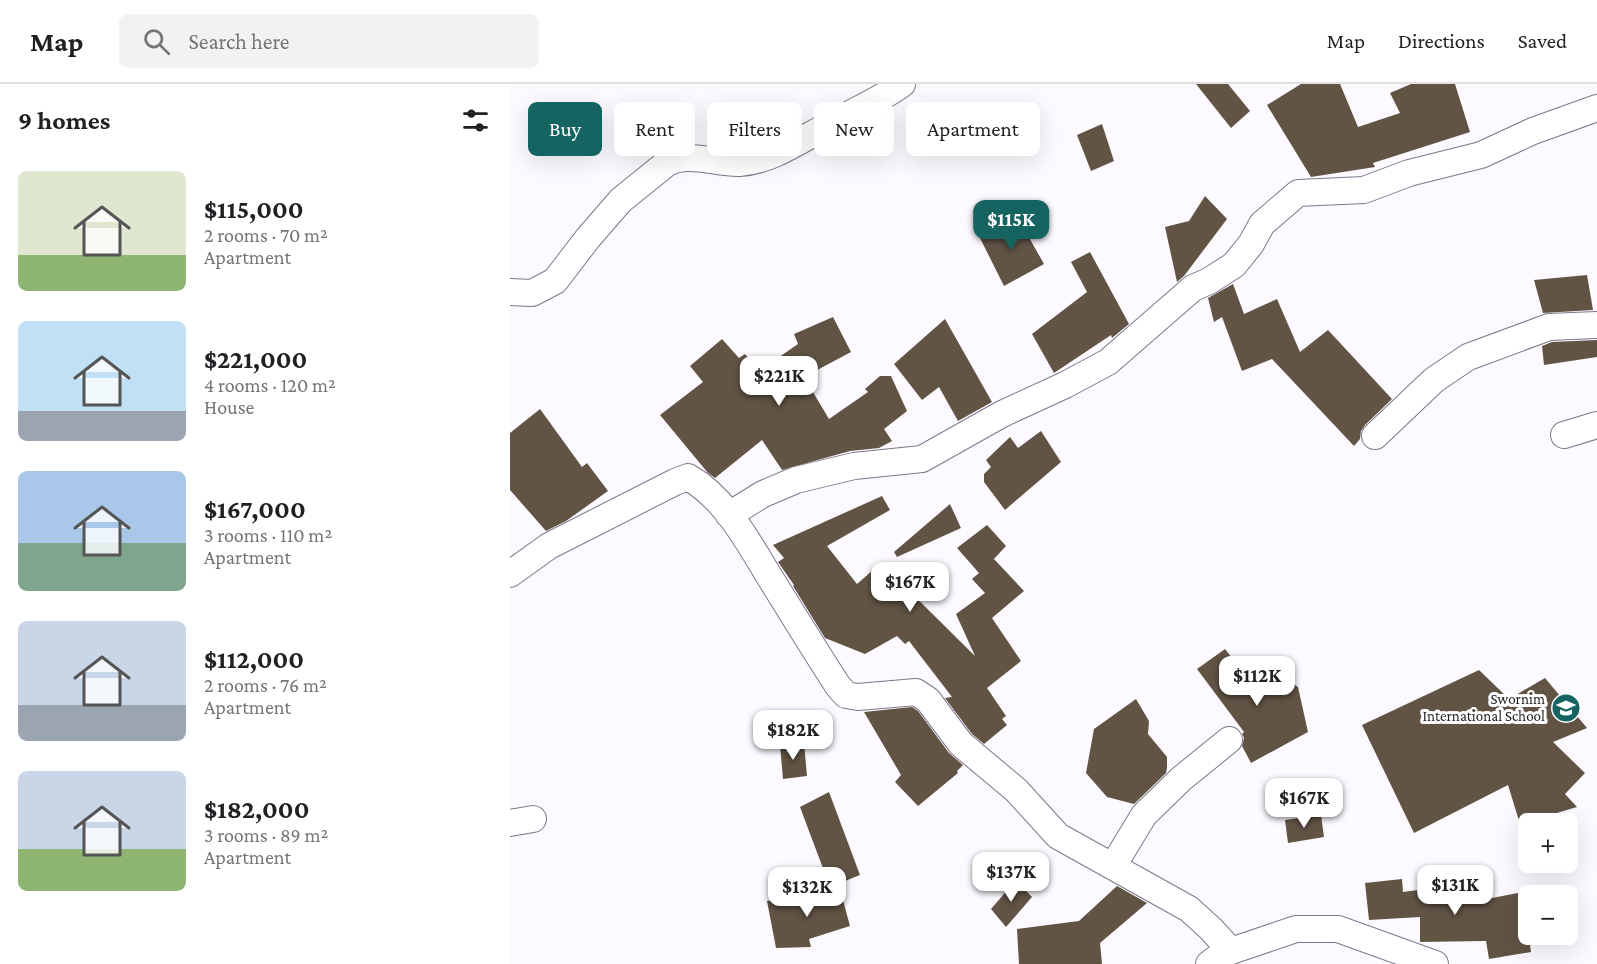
<!DOCTYPE html>
<meta charset="utf-8">
<style>
body{margin:0;font-family:"Crimson Pro",serif;background:#f2f2f2;color:#202124;height:100vh;display:flex;flex-direction:column;font-size:22px;white-space:nowrap}
*{box-sizing:border-box;margin:0}
p{font-size:20px;color:#757577}
.icon{flex:none;width:33px;height:33px;fill:none;stroke:currentColor;stroke-width:2;stroke-linecap:round;stroke-linejoin:round}
.map{position:relative;flex:1;overflow:hidden}
.details{display:flex;flex-direction:column;background:#fff;width:510px}
.details>*{flex:none}
.top-card{position:absolute;left:18px;top:18px;width:570px;height:54px;display:flex;gap:12px}
.fabs{position:absolute;left:1008px;top:729px;display:grid;gap:12px}
.fabs a{display:grid;place-items:center;width:60px;height:60px;border-radius:9px;background:#fff;box-shadow:0 6px 24px #0002;font-size:30px}
.price{position:absolute;translate:-50% -51px;padding:0 14px;border-radius:12px;background:#fff;color:#222;font-size:20px;line-height:39px;filter:drop-shadow(0 2px 3px #0008)}
.price::after{content:'';position:absolute;left:50%;top:36px;width:18px;height:14px;margin-left:-9px;background:inherit;clip-path:polygon(0 0,100% 0,50% 100%)}
.price.on{background:#156462;color:#fff}
ul{padding:0;list-style:none}
li{display:flex;align-items:center;gap:18px;height:150px;padding:0 18px}
li span{display:grid;place-items:center;flex:none;width:168px;height:120px;border-radius:9px;color:#555}
li>.icon{margin-inline-start:auto}
span .icon{width:72px;height:72px;fill:#fffc;stroke-width:1}
li b{font-size:26px}
h2{display:flex;justify-content:space-between;align-items:center;height:72px;padding:0 18px;font-size:26px}
.tag{padding:0 21px;border-radius:9px;background:#fff;box-shadow:0 6px 24px #0002;font-size:21px;line-height:54px}
.tag.on{background:#156462;color:#fff}
header{display:flex;align-items:center;gap:36px;box-sizing:border-box;height:84px;padding:0 30px;background:#fff;border-bottom:2px solid #e0e0e0}
header strong{font-size:28px}
nav{display:flex;gap:33px;margin-inline-start:auto;font-size:21px}
.search{width:420px;height:54px;background:#f2f2f2;display:flex;align-items:center;gap:15px;box-sizing:border-box;padding:0 21px;border-radius:9px;color:#757577;font-size:22px}
main{display:flex;flex:1;min-height:0}
.map>svg:first-child{display:block}
</style>
<header>
<strong>Map</strong>
<div class="search"><svg class="icon" aria-label="search" viewBox="0 0 24 24"><circle cx="10" cy="10" r="6"/><path d="M15 15l6 6"/></svg>Search here</div>
<nav><a>Map</a><a>Directions</a><a>Saved</a></nav>
</header>
<main>
<section class="details">
<h2>9 homes<svg class="icon" aria-label="filters" viewBox="0 0 24 24"><path d="M4 7h16M4 17h16"/><circle cx="9" cy="7" r="2"/><circle cx="15" cy="17" r="2"/></svg></h2>
<ul>
<li><span style="background:linear-gradient(#dfe7d0 70%,#8fb573 0)"><svg class="icon" aria-label="home" viewBox="0 0 24 24"><path d="M3 11l9-7 9 7M6 9v11h12V9"/></svg></span><div><b>$115,000</b><p>2 rooms · 70 m²</p><p>Apartment</p></div></li>
<li><span style="background:linear-gradient(#bfe0f5 75%,#9aa5b1 0)"><svg class="icon" aria-label="home" viewBox="0 0 24 24"><path d="M3 11l9-7 9 7M6 9v11h12V9"/></svg></span><div><b>$221,000</b><p>4 rooms · 120 m²</p><p>House</p></div></li>
<li><span style="background:linear-gradient(#a9c7e8 60%,#7fa58c 0)"><svg class="icon" aria-label="home" viewBox="0 0 24 24"><path d="M3 11l9-7 9 7M6 9v11h12V9"/></svg></span><div><b>$167,000</b><p>3 rooms · 110 m²</p><p>Apartment</p></div></li>
<li><span style="background:linear-gradient(#c9d6e8 70%,#9aa5b1 0)"><svg class="icon" aria-label="home" viewBox="0 0 24 24"><path d="M3 11l9-7 9 7M6 9v11h12V9"/></svg></span><div><b>$112,000</b><p>2 rooms · 76 m²</p><p>Apartment</p></div></li>
<li><span style="background:linear-gradient(#c9d6e8 65%,#8fb573 0)"><svg class="icon" aria-label="home" viewBox="0 0 24 24"><path d="M3 11l9-7 9 7M6 9v11h12V9"/></svg></span><div><b>$182,000</b><p>3 rooms · 89 m²</p><p>Apartment</p></div></li>
</ul>
</section>
<div class="map">
<svg width="1087" height="880" viewBox="0 0 1087 880">
<rect width="100%" height="100%" fill="#fcfaff"/>
<!-- building -->
<g fill="#615445">
<polygon points="686,0 718,0 740,27 721,44"/>
<polygon points="791,0 830,0 848,43 890,29 880,9 901,0 945,0 960,48 863,79 865,83 801,93 757,21"/>
<polygon points="592,40 604,77 581,87 567,51"/>
<polygon points="695,112 717,135 674,192 667,198 655,143 679,137"/>
<polygon points="508,134 534,180 494,202 469,152"/>
<polygon points="580,168 619,240 602,254 601,251 544,289 522,250 577,208 561,178"/>
<polygon points="1077,191 1083,226 1033,229 1024,196"/>
<polygon points="723,200 734,230 767,215 790,268 818,246 882,315 855,341 851,347 850,355 844,362 762,275 732,287 712,233 704,238 698,214"/>
<polygon points="323,233 341,268 294,293 319,335 358,308 355,305 370,292 381,292 397,327 374,345 382,357 369,364 340,367 272,386 252,356 205,394 198,389 150,331 193,298 180,282 212,255 229,274 235,270 249,287 288,260 284,250"/>
<polygon points="435,235 482,318 448,337 429,303 412,316 384,280"/>
<polygon points="1087,256 1087,273 1034,281 1032,262 1042,258"/>
<polygon points="30,325 72,383 77,379 98,407 56,437 36,447 0,406 0,349"/>
<polygon points="531,347 551,378 495,426 474,398 474,390 481,383 476,376 500,353 508,364"/>
<polygon points="372,412 380,426 317,462 347,500 371,479 465,572 446,530 475,509 462,495 469,489 447,464 477,441 496,462 482,477 484,475 514,507 482,534 511,577 477,604 496,632 492,635 497,641 474,660 462,650 435,614 442,613 399,557 395,560 387,552 355,570 315,554 283,502 284,501 268,478 274,474 263,461"/>
<polygon points="440,420 451,444 387,473 384,468"/>
<polygon points="715,565 751,610 775,594 788,603 798,648 741,679 732,662 734,654 732,650 734,648 687,585"/>
<polygon points="969,586 999,615 1035,594 1077,644 1043,658 1075,689 1055,710 1067,723 1010,740 998,701 904,749 852,641"/>
<polygon points="626,615 639,637 638,650 657,673 657,684 656,689 624,720 597,713 576,689 584,645"/>
<polygon points="402,623 408,627 439,669 453,681 447,687 448,689 408,722 385,698 391,691 354,628"/>
<polygon points="294,659 297,692 273,695 270,661"/>
<polygon points="319,708 350,791 320,803 290,723"/>
<polygon points="811,731 814,753 778,759 775,736"/>
<polygon points="892,795 893,808 945,801 946,821 1013,808 1021,868 979,875 976,857 910,858 910,833 859,836 855,799"/>
<polygon points="506,796 522,813 496,843 481,825"/>
<polygon points="607,802 637,819 590,859 592,880 509,880 507,845 569,837"/>
<polygon points="330,805 340,842 299,855 301,863 266,864 257,817"/>
</g>
<g fill="none" stroke-linecap="round" stroke-linejoin="round">
<!-- minor casing -->
<g stroke="#7d778a" stroke-width="28">
<g id="minor">
<path d="M0 208 22 209 45 197 78 154 111 116 157 79C179 67 206 80 230 79 263 77 294 53 323 39 346 26 370 16 392 0"/>
<polyline points="1054,351 1087,341"/>
<polyline points="865,352 924,296 958,273 1039,243 1087,241"/>
<polyline points="219,431 253,410 286,396 344,382 412,375 492,330 555,301 598,278 683,204 699,197 724,181 741,160 752,140 788,109 854,106 899,89 971,71 1023,47 1087,24"/>
<path d="M0 490 39 462 165 398 178 393C218 416 240 462 264 500 285 534 306 568 328 602L336 611 348 613 406 608 418 616 451 660 506 706 548 752 679 825 701 845 721 867"/>
<polyline points="0,739 23,735"/>
<polyline points="603,782 634,731 671,695 719,656"/>
<polyline points="699,880 712,870 786,845 828,845 925,880"/>
</g>
</g>
<!-- minor -->
<use href="#minor" stroke="#fff" stroke-width="26"/>
</g>
<!-- icons -->
<defs>
<g id="school-disc" transform="scale(1.5)"><circle r="9.5" fill="#156462" stroke="#fff"/><path d="M0-5L7-2L0 1L-7-2ZM-4 1L0 2.5L4 1V4Q0 6-4 4Z" fill="#fff"/></g>
</defs>
<g fill-rule="evenodd">
<use href="#school-disc" x="1056" y="624"/>
</g>
<g text-anchor="middle" dominant-baseline="central" stroke-width="6" stroke-linejoin="round" paint-order="stroke">
<!-- poi labels -->
<g font-size="15" fill="#201e26" stroke="#fff" text-anchor="end">
<text x="1035" y="615">Swornim<tspan x="1035" dy="17">International School</tspan></text>
</g>
</g>
</svg>
<div class="fabs">
<a>+</a>
<a>−</a>
</div>
<b class="price on" style="left:501px;top:167px">$115K</b>
<b class="price" style="left:269px;top:323px">$221K</b>
<b class="price" style="left:400px;top:529px">$167K</b>
<b class="price" style="left:747px;top:623px">$112K</b>
<b class="price" style="left:283px;top:677px">$182K</b>
<b class="price" style="left:794px;top:745px">$167K</b>
<b class="price" style="left:501px;top:819px">$137K</b>
<b class="price" style="left:945px;top:832px">$131K</b>
<b class="price" style="left:297px;top:834px">$132K</b>
<div class="top-card">
<a class="tag on">Buy</a>
<a class="tag">Rent</a>
<a class="tag">Filters</a>
<a class="tag">New</a>
<a class="tag">Apartment</a>
</div>
</div>
</main>
